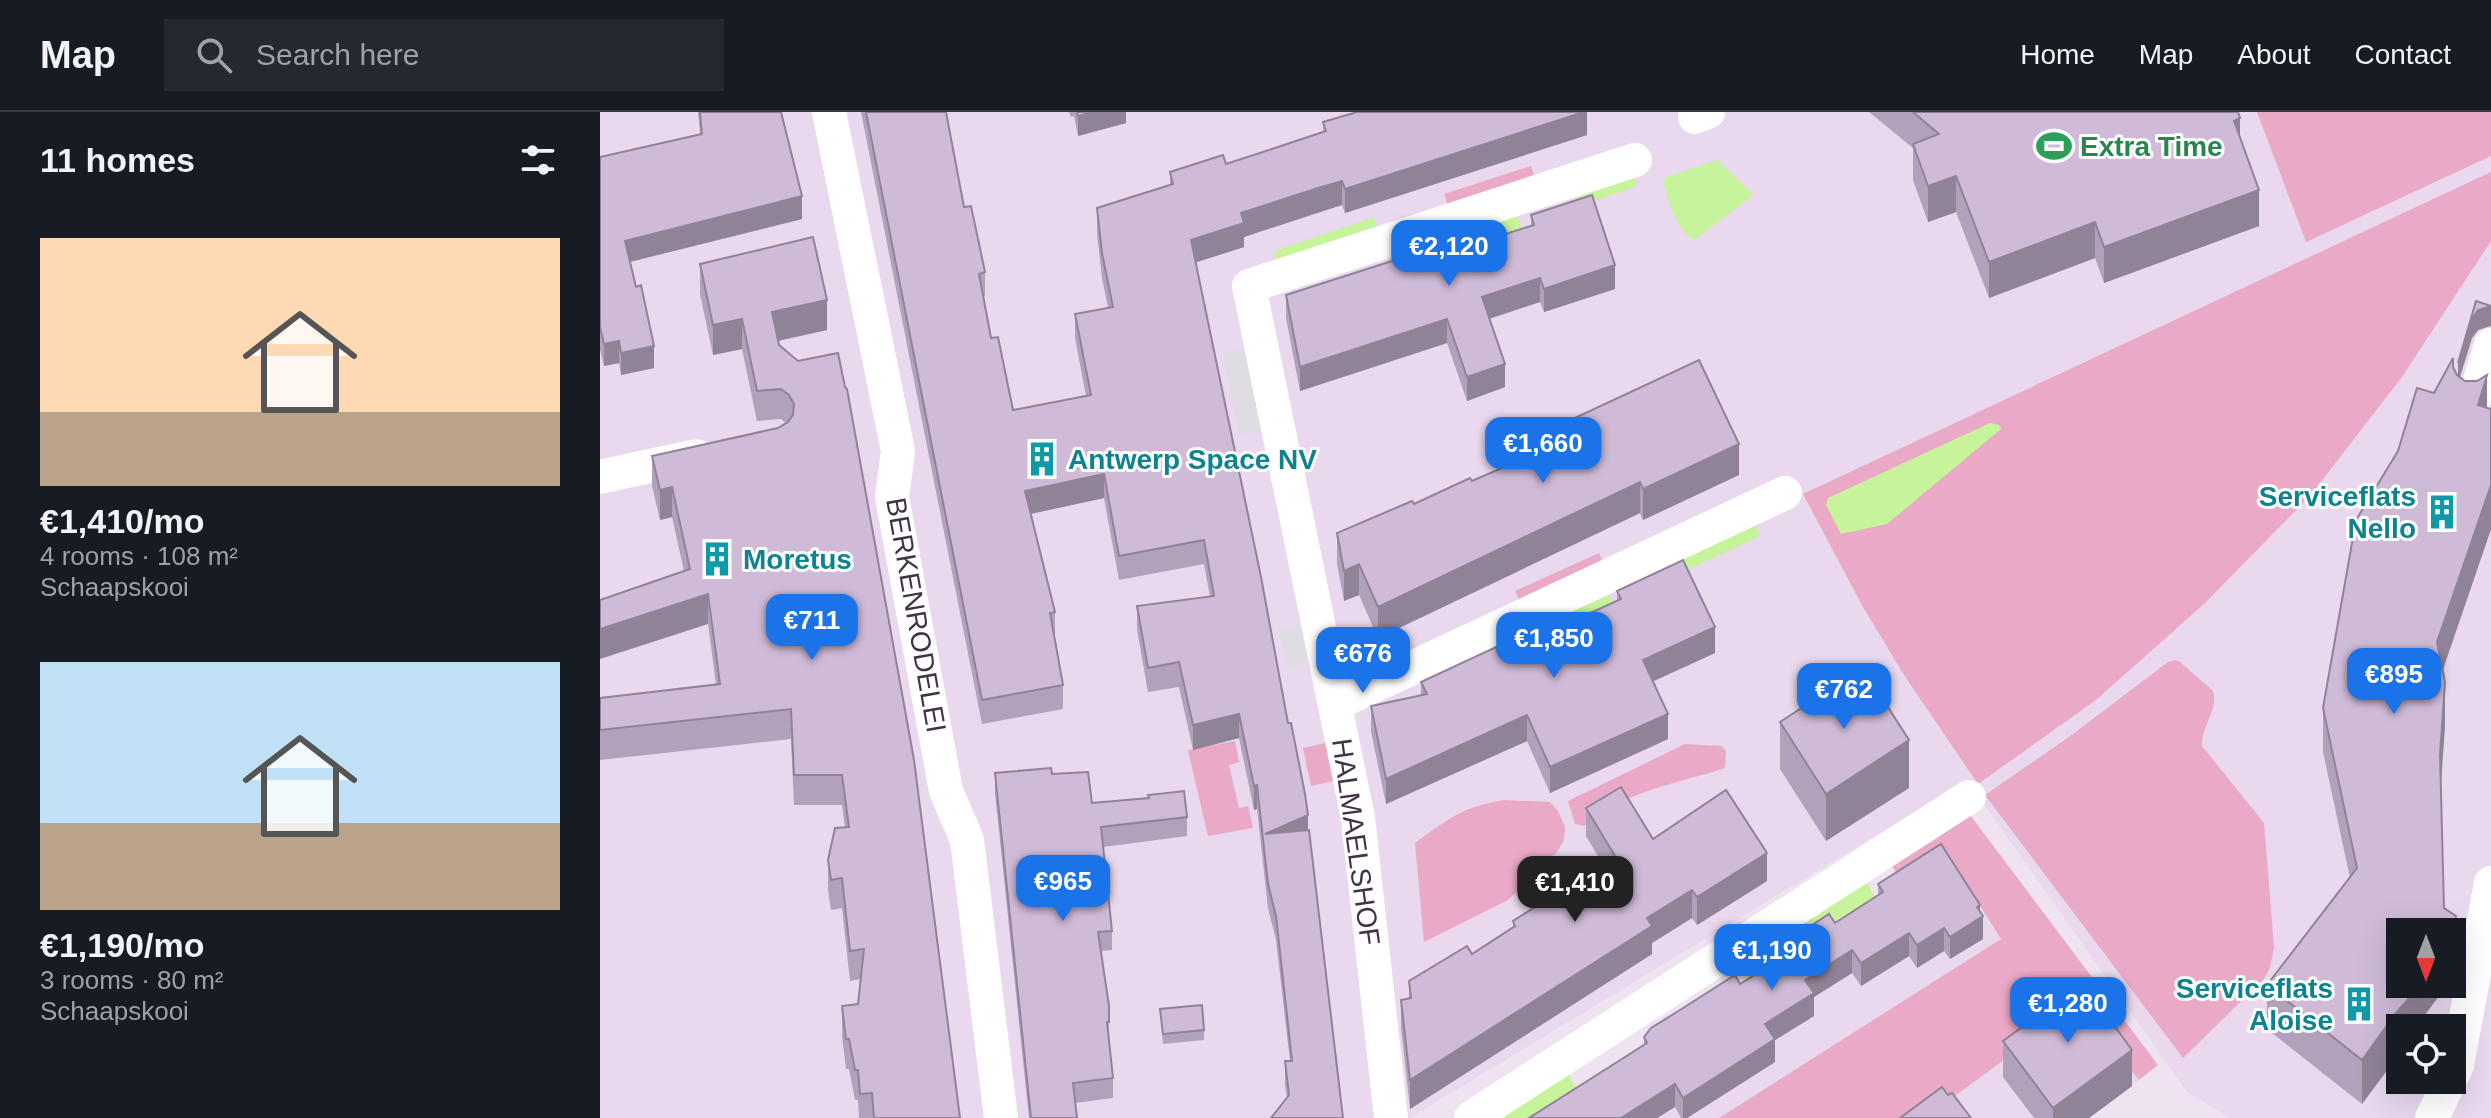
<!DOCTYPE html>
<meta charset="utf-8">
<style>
body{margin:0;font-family:Arial,sans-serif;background:#242831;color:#f1f3f6;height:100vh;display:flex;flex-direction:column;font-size:30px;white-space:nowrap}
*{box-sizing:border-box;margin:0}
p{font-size:26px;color:#9ea1a6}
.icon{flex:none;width:44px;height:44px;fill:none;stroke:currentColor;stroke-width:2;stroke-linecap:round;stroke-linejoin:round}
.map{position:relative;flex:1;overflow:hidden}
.drawer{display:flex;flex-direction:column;background:#171b24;width:600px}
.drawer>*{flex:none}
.needle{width:52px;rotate:180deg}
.controls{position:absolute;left:1786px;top:806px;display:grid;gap:16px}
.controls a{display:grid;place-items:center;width:80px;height:80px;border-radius:0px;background:#171b24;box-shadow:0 8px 32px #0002;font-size:40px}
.price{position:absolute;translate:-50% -68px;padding:0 18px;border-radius:16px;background:#1a73e8;color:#fff;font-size:26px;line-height:52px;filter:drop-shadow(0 2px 4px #0008)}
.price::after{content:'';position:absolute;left:50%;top:48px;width:24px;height:18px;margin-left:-12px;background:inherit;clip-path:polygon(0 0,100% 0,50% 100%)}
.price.on{background:#222;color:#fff}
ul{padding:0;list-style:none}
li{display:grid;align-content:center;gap:16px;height:424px;padding:0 40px}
li span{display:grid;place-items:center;height:248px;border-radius:0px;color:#555}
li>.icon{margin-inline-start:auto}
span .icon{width:144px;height:144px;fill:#fffc;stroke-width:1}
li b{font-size:34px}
h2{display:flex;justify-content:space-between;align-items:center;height:96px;padding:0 40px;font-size:34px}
header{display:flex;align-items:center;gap:48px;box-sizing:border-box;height:112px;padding:0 40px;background:#171b24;border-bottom:2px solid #363941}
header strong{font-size:38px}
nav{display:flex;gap:44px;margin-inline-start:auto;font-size:28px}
.search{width:560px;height:72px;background:#242831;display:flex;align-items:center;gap:20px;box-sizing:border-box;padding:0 28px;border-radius:0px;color:#9ea1a6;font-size:30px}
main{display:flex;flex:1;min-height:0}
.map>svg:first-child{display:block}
</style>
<header>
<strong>Map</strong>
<div class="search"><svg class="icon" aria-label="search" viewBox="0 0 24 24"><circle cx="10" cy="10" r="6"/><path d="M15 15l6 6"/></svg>Search here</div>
<nav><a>Home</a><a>Map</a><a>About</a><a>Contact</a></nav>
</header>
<main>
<section class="drawer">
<h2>11 homes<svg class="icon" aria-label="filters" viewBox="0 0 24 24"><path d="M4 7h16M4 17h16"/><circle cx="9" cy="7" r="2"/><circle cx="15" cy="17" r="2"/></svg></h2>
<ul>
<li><span style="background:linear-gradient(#ffd9b3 70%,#b9a48a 0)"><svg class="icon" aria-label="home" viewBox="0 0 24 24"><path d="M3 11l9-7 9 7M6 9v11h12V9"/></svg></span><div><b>€1,410/mo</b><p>4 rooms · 108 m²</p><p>Schaapskooi</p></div></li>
<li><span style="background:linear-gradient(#bfe0f5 65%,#b9a48a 0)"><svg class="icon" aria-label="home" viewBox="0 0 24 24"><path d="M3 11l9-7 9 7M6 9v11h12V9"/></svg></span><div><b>€1,190/mo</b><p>3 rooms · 80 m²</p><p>Schaapskooi</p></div></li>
</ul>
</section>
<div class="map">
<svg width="1891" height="1006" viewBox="0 0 1891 1006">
<rect width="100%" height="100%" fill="#efe3f2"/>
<!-- residential -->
<g fill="#e9d8ee" fill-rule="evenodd">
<path d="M0 0H1891V1006H1630L1587 980 1367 668 810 1006H0ZM1800 820H1852V872H1800ZM1800 916H1852V968H1800Z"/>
<polygon points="1351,748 1401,827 1375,844 1480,892 1539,968 1489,1006 947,1006"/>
</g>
<!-- green -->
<g fill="#eaa9c6">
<polygon points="1657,0 1891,0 1891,44 1706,130"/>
<polygon points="931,54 937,72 850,100 844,82"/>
<polygon points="1891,60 1891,129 1802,265 1710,384 1604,492 1496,588 1378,672 1304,563 1263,495 1203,382"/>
<polygon points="999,441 1004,453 921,491 915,479"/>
<path d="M1575 548 1580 550 1613 579C1619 597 1601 614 1602 634L1664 711 1674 835 1670 856 1663 868 1583 946 1385 683 1469 625 1568 550Z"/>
<polygon points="635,629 639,650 629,653 639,696 648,694 653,716 608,724 588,638"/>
<polygon points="729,630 738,668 711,674 703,636"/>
<path d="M1085 632 1122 634 1126 639 1125 656C1079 671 1021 680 984 714L975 712 968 689Z"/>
<path d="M904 688 950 690 958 699 965 715 964 728 957 740 908 788 824 830 815 731C848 707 862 695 904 688Z"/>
<polygon points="1367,699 1558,953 1539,968 1480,892 1325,1006 1119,1006 1401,827 1351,748 1306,776 1289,749"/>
</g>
<!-- parking -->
<g fill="#e0dce3">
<polygon points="649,236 666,318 639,323 623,242"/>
<polygon points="705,513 712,550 687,555 678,517"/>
</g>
<!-- water -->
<g fill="#c7f49b">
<path d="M1117 48 1152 81 1151 85 1094 128C1075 117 1069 90 1063 70L1066 65Z"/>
<polygon points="915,99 923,120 807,157 799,137"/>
<polygon points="774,105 778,122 677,154 674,139"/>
<polygon points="1390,311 1399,313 1401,317 1287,412 1241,422 1226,393 1228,386"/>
<polygon points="1153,408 1160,424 1036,482 1029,467"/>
<polygon points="1006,477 1013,492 883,553 875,538"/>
<polygon points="1264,765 1275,785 1146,867 1134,849"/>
<polygon points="965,957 976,975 928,1006 888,1006"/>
</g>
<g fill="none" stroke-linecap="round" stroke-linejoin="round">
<!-- stream -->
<polyline stroke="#c7f49b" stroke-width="10" points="981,88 1031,71"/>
<!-- minor -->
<g stroke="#fff" stroke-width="34">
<polyline points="229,0 298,339 292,385 346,679 367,728 401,1006"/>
<polyline points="1095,5 1108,0"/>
<polyline points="1872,294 1891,233"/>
<polyline points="0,365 96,344"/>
<polyline points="735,592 1185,381"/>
<polyline points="1852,964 1857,953 1891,771"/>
<polyline points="791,1006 758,706 649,174 1035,48"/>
<polyline points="871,1006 1369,685"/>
<polyline points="1832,1006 1850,968"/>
</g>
</g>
<!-- wall -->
<g fill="#b2a1ba">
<polygon points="98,0 181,0 202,107 30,150 54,256 21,263 19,251 4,254 0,238 0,45 100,22"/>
<polygon points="261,0 346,0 364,95 385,160 385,184 383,185 391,226 413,298 486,284 475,226 475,202 508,196 502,166 497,121 497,96 570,73 570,60 626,52 723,20 723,10 987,0 987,23 745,101 742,93 715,101 644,125 644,135 596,150 708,718 743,1006 687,986 685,973 685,949 690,949 676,828 668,796 657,697 654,698 639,626 593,638 579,575 548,580 537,518 537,494 610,485 604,452 519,468 504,386 431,402 455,500 455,524 463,573 463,597 382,612"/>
<polygon points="469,0 526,0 526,11 478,24 474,4 471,5"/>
<polygon points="1269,0 1638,0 1640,26 1659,114 1504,171 1495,146 1389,186 1356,100 1328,110 1313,68 1313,36"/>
<polygon points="931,103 1015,177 944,200 940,190 889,207 905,275 867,289 847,231 700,279 686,206 686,183 823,148 931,114"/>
<polygon points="100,152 227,218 178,229 179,233 198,249 360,1006 259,1006 258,988 255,988 249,957 246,957 242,924 242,894 258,892 261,867 250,869 242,796 231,798 228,778 228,748 245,715 242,693 194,693 191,627 0,648 0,586 116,572 108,512 84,459 72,405 60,408 52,374 52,344 178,316 186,311 181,307 157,309 142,237 113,243 100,182"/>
<polygon points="1876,189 1878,218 1872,226 1860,265 1887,296 1891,297 1891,417 1843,558 1845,614 1840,675 1844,796 1856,848 1853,864 1800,872 1848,872 1821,908 1821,916 1796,945 1762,992 1667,917 1667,873 1750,766 1723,640 1723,596 1834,281 1853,255 1858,264"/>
<polygon points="962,312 1139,363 1043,408 1040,401 778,526 759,483 744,489 737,452 737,421 872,369 962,330"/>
<polygon points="1017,479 1115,541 1053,569 1068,627 950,681 927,629 786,692 771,619 771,594 821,584 821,570 899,543 1017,489"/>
<polygon points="1180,610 1309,676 1226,729 1180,657"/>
<polygon points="395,661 452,662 492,691 587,705 587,724 503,735 512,819 512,838 501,839 509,894 509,930 513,966 513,986 475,991 477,1006 429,1006 395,681"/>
<polygon points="986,696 1053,727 1167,769 1097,813 1092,806 1052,831 1052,842 810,997 801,916 801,888 809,887 809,869 872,842 913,816 913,809 965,781 1005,756 986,724"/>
<polygon points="1278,772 1380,799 1383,827 1350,847 1344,839 1317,856 1309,844 1261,874 1252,861 1214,885 1214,904 1175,928 1175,950 1087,1006 1081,1006 1075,995 1057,1006 929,1006 1044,933 1044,925 1140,872 1182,844 1182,833 1235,811 1278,784"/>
<polygon points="560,897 604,918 604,928 563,932"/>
<polygon points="1403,929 1532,974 1489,1006 1434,1006 1403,965"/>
</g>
<!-- shaded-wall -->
<g fill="#918397">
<polygon points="494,0 526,0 526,11 478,24 478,4"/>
<polygon points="984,0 987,0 987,23 745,101 745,77"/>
<polygon points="1640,6 1640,42 1634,9"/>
<polygon points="1356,64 1356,100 1328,110 1328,74"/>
<polygon points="742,69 742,93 644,125 644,135 591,152 591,128 641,101"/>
<polygon points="1659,78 1659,114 1504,171 1504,135"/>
<polygon points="202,84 202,107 25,151 25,129"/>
<polygon points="1495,110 1495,146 1389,186 1389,150"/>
<polygon points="1015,153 1015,177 944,200 944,177"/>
<polygon points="940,166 940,190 882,209 882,185"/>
<polygon points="227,188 227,218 172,230 172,200"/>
<polygon points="1891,194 1891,214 1878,218 1872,226 1858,271 1858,251 1872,207 1878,198"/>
<polygon points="142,207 142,237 113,243 113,213"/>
<polygon points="847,207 847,231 700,279 700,255"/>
<polygon points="19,229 19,251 4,254 4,232"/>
<polygon points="54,234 54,256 21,263 21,241"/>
<polygon points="905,252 905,275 867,289 867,265"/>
<polygon points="1887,263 1887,307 1878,293"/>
<polygon points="1139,332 1139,363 1043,408 1043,377"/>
<polygon points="504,362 504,386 425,403 425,379"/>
<polygon points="1040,370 1040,401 778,526 778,495"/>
<polygon points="1891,373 1891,417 1837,574 1837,530"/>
<polygon points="72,375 72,405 60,408 60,378"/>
<polygon points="759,452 759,483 744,489 744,459"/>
<polygon points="108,482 108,512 0,547 0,517"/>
<polygon points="1115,515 1115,541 1043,574 1043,548"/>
<polygon points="1845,570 1845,614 1840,687 1840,643"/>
<polygon points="639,602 639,626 593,638 593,613"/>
<polygon points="1068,602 1068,627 950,681 950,655"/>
<polygon points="927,603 927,629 786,692 786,667"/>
<polygon points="1309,628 1309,676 1226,729 1226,682"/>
<polygon points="657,673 657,697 654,698 654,674"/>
<polygon points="708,703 708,727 665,722"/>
<polygon points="1167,741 1167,769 1097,813 1097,785"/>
<polygon points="1092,778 1092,806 1052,831 1052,842 810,997 810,968 1047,806"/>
<polygon points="1380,793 1380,806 1383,804 1383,827 1350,847 1350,825"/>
<polygon points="1856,804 1856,848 1852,866 1852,822"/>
<polygon points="1344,816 1344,839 1317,856 1317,833"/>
<polygon points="1309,821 1309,844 1261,874 1261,851"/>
<polygon points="1252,838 1252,861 1214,885 1214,904 1175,928 1175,950 1087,1006 1083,1006 1083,986 1165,912 1205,868"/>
<polygon points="1818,872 1848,872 1821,908 1821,916 1800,916 1800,941 1762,992 1762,948"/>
<polygon points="1532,938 1532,974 1489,1006 1453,1006 1453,996"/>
<polygon points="1075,972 1075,995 1057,1006 1021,1006"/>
</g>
<!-- building -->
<g fill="#cfbbd8" stroke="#918397" stroke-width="2">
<polygon points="100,0 181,0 202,84 25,129 36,175 41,173 54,234 21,241 19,229 4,232 0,215 0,45 102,22"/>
<polygon points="266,0 346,0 364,95 371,94 385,160 379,162 391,226 398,225 413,298 491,283 475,202 513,195 502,141 497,96 573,72 570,60 623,43 626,52 675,36 726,19 723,10 757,0 984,0 745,77 742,69 715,77 641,101 644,111 591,128 661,465 688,611 691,611 705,682 708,703 665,722 709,718 743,1006 671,1006 689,983 685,949 692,949 676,804 668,772 657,673 654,674 639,602 593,613 579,550 548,556 537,494 614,484 604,428 519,444 504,362 425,379 455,500 450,501 463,573 382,588"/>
<polygon points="477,0 494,0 478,4"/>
<polygon points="1313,0 1638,0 1640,6 1634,9 1659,78 1504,135 1495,110 1389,150 1356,64 1328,74 1313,32 1339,22"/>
<polygon points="992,83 1015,153 944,177 940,166 882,185 905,252 867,265 847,207 700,255 686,183 820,140 823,148 934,113 931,103"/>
<polygon points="213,125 227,188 172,200 179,233 198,249 238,241 245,275 247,277 314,648 360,1006 274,1006 272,981 260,982 258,958 255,958 249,927 246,927 242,894 258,892 264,837 250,839 242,766 231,768 228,748 235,716 249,715 242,663 194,663 191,597 0,618 0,586 120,572 108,482 0,517 0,488 90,457 72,375 60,378 52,344 178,316 188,310 193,303 194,292 189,283 181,277 157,279 142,207 113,213 100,152"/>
<polygon points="1876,189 1891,194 1878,198 1872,207 1858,251"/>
<polygon points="1853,246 1853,255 1857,263 1865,269 1877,269 1887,263 1878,293 1891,297 1891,373 1837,530 1845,570 1840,643 1844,796 1856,804 1852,822 1852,820 1800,820 1800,872 1820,872 1821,873 1796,901 1762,948 1667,873 1757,756 1723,596 1756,408 1798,339 1817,276 1834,281"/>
<polygon points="1099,248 1139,332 1043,377 1040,370 778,495 759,452 744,459 737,421 812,389 814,392 870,366 872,369 969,327 962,312"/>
<polygon points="1083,448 1115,515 1043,548 1068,602 950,655 927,603 786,667 771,594 827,582 821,570 896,535 899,543 1021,487 1017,479"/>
<polygon points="1263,556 1309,628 1226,682 1180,610"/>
<polygon points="451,656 452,662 488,660 492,691 549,686 548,683 584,679 587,705 501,715 512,819 498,820 509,894 509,910 507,910 513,966 473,971 477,1006 431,1006 395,661"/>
<polygon points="1021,675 1053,727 1126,678 1167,741 1097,785 1092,778 1047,806 1052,814 810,968 801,888 811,886 809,869 867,834 872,842 915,814 913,809 962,778 965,781 1018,749 986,696"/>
<polygon points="1341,732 1380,793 1377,795 1383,804 1350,825 1344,816 1317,833 1309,821 1261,851 1252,838 1205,868 1214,881 1165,912 1175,927 1083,986 1075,972 1021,1006 929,1006 1047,931 1044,925 1051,916 1080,898 1135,863 1140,872 1188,841 1182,833 1229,802 1235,811 1283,780 1278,772"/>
<polygon points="1483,871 1532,938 1453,996 1403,929"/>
<polygon points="602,893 604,918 563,922 560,897"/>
<polygon points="1342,975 1348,983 1352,981 1371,1006 1300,1006"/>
</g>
<!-- icons -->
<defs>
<g id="stadium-bare" transform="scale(2.76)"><path d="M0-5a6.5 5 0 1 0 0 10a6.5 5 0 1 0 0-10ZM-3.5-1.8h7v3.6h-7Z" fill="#2e9e5b" stroke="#fff" stroke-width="2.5" paint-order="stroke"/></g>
<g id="building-bare" transform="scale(2.76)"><path d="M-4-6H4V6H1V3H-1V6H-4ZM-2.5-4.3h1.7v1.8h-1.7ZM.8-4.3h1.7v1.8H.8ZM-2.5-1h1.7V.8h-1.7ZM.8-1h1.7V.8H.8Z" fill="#0f9aa8" stroke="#fff" stroke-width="2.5" paint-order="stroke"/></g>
</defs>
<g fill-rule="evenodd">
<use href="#stadium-bare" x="1454" y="34"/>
<use href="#building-bare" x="442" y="347"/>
<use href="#building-bare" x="1842" y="400"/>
<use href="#building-bare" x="117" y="447"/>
<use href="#building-bare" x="1759" y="892"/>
</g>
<g text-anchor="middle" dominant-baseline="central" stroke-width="6" stroke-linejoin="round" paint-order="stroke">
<!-- leisure labels -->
<g font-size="28" font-weight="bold" fill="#27864d" stroke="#fff" text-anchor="start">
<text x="1480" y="34">Extra Time</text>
</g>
<!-- culture labels -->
<g font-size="28" font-weight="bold" fill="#0d838f" stroke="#fff" text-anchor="start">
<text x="468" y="347">Antwerp Space NV</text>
<text x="1816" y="384" text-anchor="end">Serviceflats<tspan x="1816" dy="32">Nello</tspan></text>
<text x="143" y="447">Moretus</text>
<text x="1733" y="876" text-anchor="end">Serviceflats<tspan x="1733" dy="32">Aloise</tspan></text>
</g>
<!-- street labels -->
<g font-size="28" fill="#3f3344" stroke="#fff">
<text transform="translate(316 503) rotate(80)">BERKENRODELEI</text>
<text transform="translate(756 730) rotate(82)">HALMAELSHOF</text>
</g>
</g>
</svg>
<div class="controls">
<a><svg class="needle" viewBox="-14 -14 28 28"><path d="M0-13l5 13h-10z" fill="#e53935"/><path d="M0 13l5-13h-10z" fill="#9ea1a6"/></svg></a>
<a><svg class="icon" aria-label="locate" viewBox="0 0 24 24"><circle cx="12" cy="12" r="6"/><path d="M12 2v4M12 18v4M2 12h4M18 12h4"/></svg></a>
</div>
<b class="price" style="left:849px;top:176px">€2,120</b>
<b class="price" style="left:943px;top:373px">€1,660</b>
<b class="price" style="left:212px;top:550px">€711</b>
<b class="price" style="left:954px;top:568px">€1,850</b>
<b class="price" style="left:763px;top:583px">€676</b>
<b class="price" style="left:1794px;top:604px">€895</b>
<b class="price" style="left:1244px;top:619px">€762</b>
<b class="price" style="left:463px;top:811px">€965</b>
<b class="price on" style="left:975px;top:812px">€1,410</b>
<b class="price" style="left:1172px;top:880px">€1,190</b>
<b class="price" style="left:1468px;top:933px">€1,280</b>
</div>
</main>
